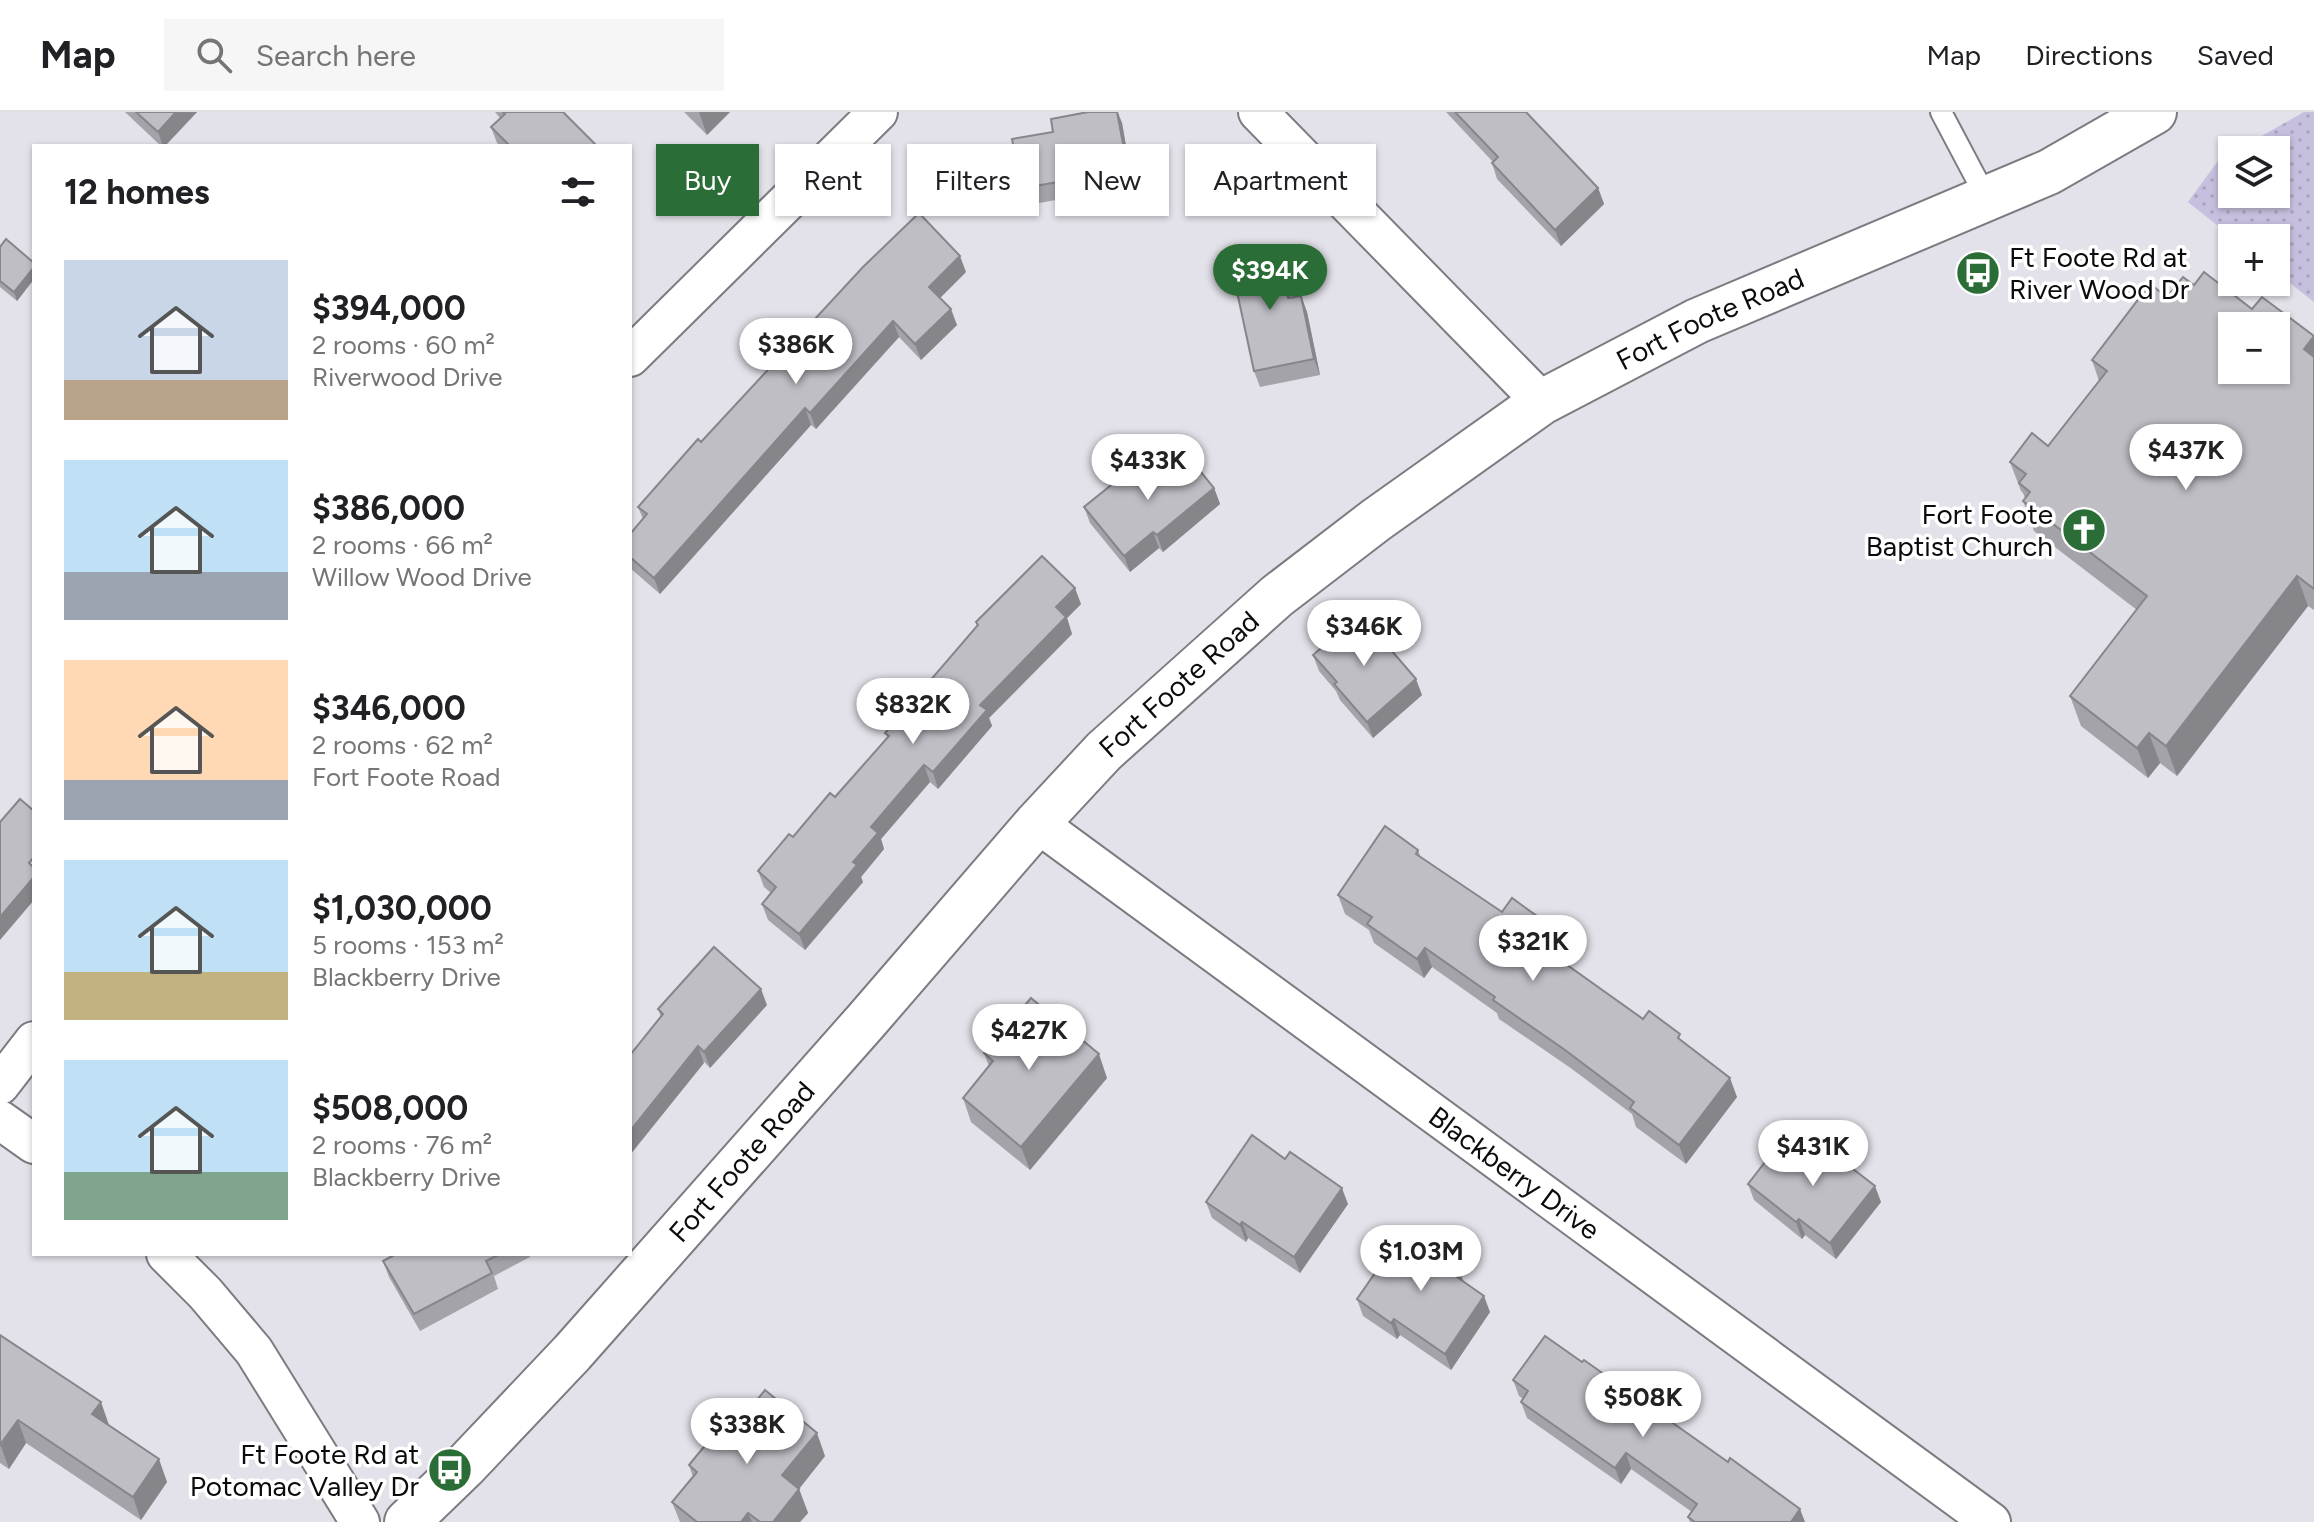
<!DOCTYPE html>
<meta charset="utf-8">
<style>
body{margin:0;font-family:Figtree,sans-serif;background:#f6f6f6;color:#202124;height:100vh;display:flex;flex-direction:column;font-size:30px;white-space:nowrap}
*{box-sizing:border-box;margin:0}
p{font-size:26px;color:#757577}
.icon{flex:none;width:44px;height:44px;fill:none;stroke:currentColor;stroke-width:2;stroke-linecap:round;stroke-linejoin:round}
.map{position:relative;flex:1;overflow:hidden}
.drawer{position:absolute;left:32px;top:32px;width:600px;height:1112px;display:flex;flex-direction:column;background:#fff;border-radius:0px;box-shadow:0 2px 6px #0004}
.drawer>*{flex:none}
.guide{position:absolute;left:656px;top:32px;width:760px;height:72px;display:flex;gap:16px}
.tools{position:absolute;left:2218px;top:24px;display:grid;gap:16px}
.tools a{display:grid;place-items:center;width:72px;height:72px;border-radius:0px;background:#fff;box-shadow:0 2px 6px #0004;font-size:40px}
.price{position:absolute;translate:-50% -68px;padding:0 18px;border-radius:28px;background:#fff;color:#222;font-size:26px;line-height:52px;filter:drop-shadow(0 2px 4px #0008)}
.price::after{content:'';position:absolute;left:50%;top:48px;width:24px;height:18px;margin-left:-12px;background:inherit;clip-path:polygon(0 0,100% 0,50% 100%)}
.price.selected{background:#2b6d36;color:#fff}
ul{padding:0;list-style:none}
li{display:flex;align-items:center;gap:24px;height:200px;padding:0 32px}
li span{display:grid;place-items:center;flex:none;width:224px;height:160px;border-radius:0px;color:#555}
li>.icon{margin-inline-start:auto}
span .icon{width:96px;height:96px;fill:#fffc;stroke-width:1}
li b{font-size:34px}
h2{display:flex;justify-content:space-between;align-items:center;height:96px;padding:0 32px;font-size:34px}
.pill{padding:0 28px;border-radius:0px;background:#fff;box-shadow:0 2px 6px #0004;font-size:28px;line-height:72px}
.pill.selected{background:#2b6d36;color:#fff}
header{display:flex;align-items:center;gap:48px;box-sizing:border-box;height:112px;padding:0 40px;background:#fff;border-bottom:2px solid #e0e0e0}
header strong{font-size:38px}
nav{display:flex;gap:44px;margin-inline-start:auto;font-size:28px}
.search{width:560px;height:72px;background:#f6f6f6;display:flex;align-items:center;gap:20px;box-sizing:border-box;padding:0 28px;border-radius:0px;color:#757577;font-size:30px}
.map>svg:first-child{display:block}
</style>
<header>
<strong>Map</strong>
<div class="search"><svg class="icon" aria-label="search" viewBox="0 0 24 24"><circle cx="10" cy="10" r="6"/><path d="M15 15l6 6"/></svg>Search here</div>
<nav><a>Map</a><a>Directions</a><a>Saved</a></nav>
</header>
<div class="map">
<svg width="2314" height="1410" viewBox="0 0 2314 1410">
<defs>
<pattern id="park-dots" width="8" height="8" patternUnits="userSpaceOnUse" patternTransform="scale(2)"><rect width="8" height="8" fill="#c7bfde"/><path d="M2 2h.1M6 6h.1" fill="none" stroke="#aaa3bd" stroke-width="1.8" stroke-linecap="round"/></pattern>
</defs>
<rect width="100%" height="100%" fill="#e3e1e9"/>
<!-- park -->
<polygon fill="url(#park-dots)" points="2304,0 2314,0 2314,190 2276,160 2276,126 2233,126 2188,90 2218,49 2232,41 2232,82 2276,82 2276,38 2237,38"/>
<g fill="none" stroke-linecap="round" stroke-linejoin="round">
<!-- service casing -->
<g stroke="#7c7b81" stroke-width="24">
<polyline id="service" points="1941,0 1987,87"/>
</g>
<!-- minor casing -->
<g stroke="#7c7b81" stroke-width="42">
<g id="minor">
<polyline points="1258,0 1542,290"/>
<polyline points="630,245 878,0"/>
<path id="s1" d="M1037 711 1991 1410"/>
<polyline points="0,973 34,929"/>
<polyline points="0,1008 34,1032"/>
<polyline points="166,1142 205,1181 254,1239 360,1410"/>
</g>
</g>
<!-- tertiary casing -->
<g stroke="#7c7b81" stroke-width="48">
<g id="tertiary">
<path id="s2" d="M407 1410 464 1355 572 1241 866 909 1037 711 1104 639 1277 484 1376 408 1542 290 1697 209 2049 60 2154 0"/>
</g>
</g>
<!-- service -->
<use href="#service" stroke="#fff" stroke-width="20"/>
<!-- minor -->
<use href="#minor" stroke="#fff" stroke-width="38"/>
<!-- tertiary -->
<use href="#tertiary" stroke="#fff" stroke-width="44"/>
</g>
<!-- wall -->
<g fill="#a4a3a9">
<polygon points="125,0 197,0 165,34 161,34"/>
<polygon points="495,0 563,0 597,34 500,34 497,31 491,15 500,6"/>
<polygon points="684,0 730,0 707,23"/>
<polygon points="1088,0 1118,0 1122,11 1133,74 1006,97 1000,80 1014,37 1053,20"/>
<polygon points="1446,0 1526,0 1598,76 1604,92 1561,134 1497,67 1492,51 1493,50"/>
<polygon points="0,135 34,151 34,167 17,189 0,175"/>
<polygon points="1284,153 1290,186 1301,184 1307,200 1320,263 1260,275 1254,259"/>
<polygon points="966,160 940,186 957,213 921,248 899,225 816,317 811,313 660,482 630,456 630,422 643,407 638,395 701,330"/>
<polygon points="2167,185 2252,197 2314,225 2314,498 2308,494 2177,664 2160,651 2148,666 2081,614 2070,584 2137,498 2034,419 2023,389 2025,386 2023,381 2021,379 2010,350 2048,334 2099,269 2092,248"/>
<polygon points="1214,376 1220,392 1163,440 1159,436 1130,460 1090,411 1084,395"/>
<polygon points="1081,492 1067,506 1072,522 989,606 992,614 938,677 930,670 881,727 884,737 861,765 863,770 805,838 768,808 762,792 771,781 764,775 758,759 835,685 887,625 885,621 977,514 976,510"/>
<polygon points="1313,543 1422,583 1373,626 1340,588 1336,579 1319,559"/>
<polygon points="1418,738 1421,746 1502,800 1555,830 1548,840 1643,907 1683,931 1737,985 1686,1052 1636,1015 1632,1002 1572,957 1499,907 1497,901 1432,855 1424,866 1374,831 1369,818 1345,802 1338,783"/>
<polygon points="767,893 710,956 661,905 658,897"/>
<polygon points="984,941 1107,966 1030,1058 971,1010 963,986 989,954"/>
<polygon points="1794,1050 1881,1090 1836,1147 1805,1123 1802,1127 1754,1088 1748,1072"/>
<polygon points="1206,1090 1348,1092 1300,1161 1248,1126 1246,1130 1212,1106"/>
<polygon points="396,1142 529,1142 530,1145 494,1164 498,1177 420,1219 389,1165 383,1149"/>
<polygon points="1458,1156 1464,1170 1490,1200 1451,1258 1400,1223 1397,1227 1363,1204 1357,1187"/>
<polygon points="0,1223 109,1313 167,1370 141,1408 26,1331 9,1357 0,1351"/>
<polygon points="1513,1268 1805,1410 1690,1410 1688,1405 1692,1400 1631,1357 1621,1372 1527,1306 1521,1290 1523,1287 1519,1284"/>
<polygon points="735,1315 825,1344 799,1377 808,1401 800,1410 680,1410 672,1390 693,1365 689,1353"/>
</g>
<!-- shaded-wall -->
<g fill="#86858a">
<polygon points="176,0 197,0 165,34 163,34 158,20"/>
<polygon points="699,0 730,0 707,23"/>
<polygon points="1117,0 1122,11 1133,74 1128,58"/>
<polygon points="1598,76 1604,92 1561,134 1555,118"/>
<polygon points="1278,137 1284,153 1294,203 1288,186"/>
<polygon points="960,144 966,160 935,191 929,175"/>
<polygon points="34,155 34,167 17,189 14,180"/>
<polygon points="1301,184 1307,200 1320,263 1314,247"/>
<polygon points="951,197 957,213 921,248 915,232"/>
<polygon points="893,209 899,225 816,317 810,301"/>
<polygon points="2314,224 2314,266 2304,237"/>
<polygon points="805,296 811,313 660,482 654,466"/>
<polygon points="1214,376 1220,392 1163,440 1157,423"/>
<polygon points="1153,420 1159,436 1130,460 1124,444"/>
<polygon points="2297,464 2308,494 2177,664 2166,634"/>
<polygon points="1075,476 1081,492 1067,506 1072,522 989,606 992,614 938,677 933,660 980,593 1056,495"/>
<polygon points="1416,567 1422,583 1373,626 1367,610"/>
<polygon points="2149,621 2160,651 2148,666 2137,636"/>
<polygon points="924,653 930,670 881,727 884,737 861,765 863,770 805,838 799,822 853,750 871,715"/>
<polygon points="34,765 34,788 0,828 0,805"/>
<polygon points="1548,812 1555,830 1541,849 1535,830"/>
<polygon points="1425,836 1432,855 1424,866 1417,847"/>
<polygon points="761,877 767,893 710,956 704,940"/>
<polygon points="698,934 704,951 630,1043 630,1019"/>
<polygon points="1099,942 1107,966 1030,1058 1021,1035"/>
<polygon points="1730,966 1737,985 1686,1052 1679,1033"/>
<polygon points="1875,1074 1881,1090 1836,1147 1830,1131"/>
<polygon points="1342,1076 1348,1092 1300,1161 1294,1145"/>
<polygon points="1799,1107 1805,1123 1802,1127 1796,1110"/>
<polygon points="1242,1110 1248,1126 1246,1130 1240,1113"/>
<polygon points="1458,1156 1464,1172 1454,1163"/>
<polygon points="1484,1184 1490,1200 1451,1258 1445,1242"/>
<polygon points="1394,1207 1400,1223 1397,1227 1391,1211"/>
<polygon points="101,1290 109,1313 100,1325 92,1302"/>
<polygon points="18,1308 26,1331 9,1357 1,1334"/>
<polygon points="817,1321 825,1344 791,1387 782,1363"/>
<polygon points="1626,1341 1631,1357 1621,1372 1615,1356"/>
<polygon points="159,1347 167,1370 141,1408 133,1385"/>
<polygon points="799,1377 808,1401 800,1410 773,1410"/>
<polygon points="1800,1397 1805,1410 1791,1410"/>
<polygon points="748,1401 752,1410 741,1410"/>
</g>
<!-- building -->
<g fill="#bfbec5" stroke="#86858a" stroke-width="2" fill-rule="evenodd">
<polygon points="136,0 176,0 158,20"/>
<polygon points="503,0 563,0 597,34 510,34 491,15 505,2"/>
<polygon points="1088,0 1117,0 1128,58 1000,80 993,41 1014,37 1012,27 1053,20 1051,7"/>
<polygon points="1455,0 1526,0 1598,76 1555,118 1492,51 1498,45"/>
<polygon points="919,101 960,144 929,175 951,197 915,232 893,209 810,301 805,296 654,466 630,445 630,422 647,402 638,395 698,327 701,330 863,155"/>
<polygon points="6,127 34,151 34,155 14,180 0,169 0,135"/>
<polygon points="1278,137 1288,186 1301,184 1314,247 1254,259 1230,147"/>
<path d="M2204 160 2252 197 2262 185 2314 224 2304 237 2314 245V477L2297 464 2166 634 2149 621 2137 636 2070 584 2147 484 2023 389 2030 380 2019 371 2026 362 2010 350 2032 321 2048 334 2077 297 2107 259 2092 248 2150 172 2167 185 2183 165 2194 173ZM2232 214H2276V258H2232Z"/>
<polygon points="1183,338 1214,376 1157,423 1153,420 1124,444 1084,395 1130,358 1142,373"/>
<polygon points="1042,444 1075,476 1056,495 1066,505 980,593 987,598 933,660 924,653 871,715 878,721 853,750 857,753 799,822 762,792 776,775 758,759 789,722 793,725 830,681 835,685 889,624 885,621 978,513 976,510"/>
<polygon points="1360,502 1416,567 1367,610 1334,572 1337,570 1313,543"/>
<polygon points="20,687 34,699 34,745 29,751 34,756 34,765 0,805 0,710"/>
<polygon points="1385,714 1418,738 1416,742 1502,800 1512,786 1548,812 1535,830 1643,907 1649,899 1680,922 1678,926 1730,966 1679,1033 1630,996 1634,990 1565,938 1493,888 1495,885 1425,836 1417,847 1367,812 1372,805 1338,783"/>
<polygon points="714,835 761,877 704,940 698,934 630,1019 630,943 663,902 658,897"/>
<polygon points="1031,886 1099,942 1021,1035 963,986 993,949 984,941"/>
<polygon points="1252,1023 1285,1047 1290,1040 1342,1076 1294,1145 1242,1110 1240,1113 1206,1090"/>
<polygon points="1813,1026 1875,1074 1830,1131 1799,1107 1796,1110 1748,1072 1776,1036 1794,1050"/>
<polygon points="1405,1118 1458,1156 1454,1163 1484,1184 1445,1242 1394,1207 1391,1211 1357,1187"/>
<polygon points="396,1142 500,1142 486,1149 492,1161 414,1202 383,1149"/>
<polygon points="0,1223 101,1290 92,1302 159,1347 133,1385 18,1308 0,1333"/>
<polygon points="1545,1224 1582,1250 1584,1248 1728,1350 1730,1346 1800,1397 1791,1410 1695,1410 1688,1405 1697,1392 1626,1341 1615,1356 1521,1290 1528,1279 1513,1268"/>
<polygon points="765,1278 817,1321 782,1363 799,1377 773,1410 760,1410 748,1401 741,1410 697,1410 672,1390 697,1360 689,1353 726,1308 735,1315"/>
</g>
<!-- icons -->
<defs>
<g id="bus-disc" transform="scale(2.3)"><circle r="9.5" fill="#2b6d36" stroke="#fff"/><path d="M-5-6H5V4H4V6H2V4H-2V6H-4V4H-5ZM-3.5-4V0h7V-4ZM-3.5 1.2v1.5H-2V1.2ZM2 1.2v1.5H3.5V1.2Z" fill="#fff"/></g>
<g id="church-disc" transform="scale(2.3)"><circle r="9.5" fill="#2b6d36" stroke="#fff"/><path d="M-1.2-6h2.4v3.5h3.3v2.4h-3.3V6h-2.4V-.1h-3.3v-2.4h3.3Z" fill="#fff"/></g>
</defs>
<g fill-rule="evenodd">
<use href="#bus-disc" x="1978" y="161"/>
<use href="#church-disc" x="2084" y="418"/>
<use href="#bus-disc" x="450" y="1358"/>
</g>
<g text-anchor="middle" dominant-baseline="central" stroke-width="7" stroke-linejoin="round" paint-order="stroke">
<!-- poi labels -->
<g font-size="28" fill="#0b0b0d" stroke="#fff" text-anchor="end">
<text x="2009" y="145" text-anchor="start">Ft Foote Rd at<tspan x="2009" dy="32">River Wood Dr</tspan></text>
<text x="2053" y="402">Fort Foote<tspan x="2053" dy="32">Baptist Church</tspan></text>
<text x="419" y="1342">Ft Foote Rd at<tspan x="419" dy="32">Potomac Valley Dr</tspan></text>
</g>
<!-- street labels -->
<g font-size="28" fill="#0b0b0d" stroke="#fff">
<text stroke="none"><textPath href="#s2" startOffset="1788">Fort Foote Road</textPath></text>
<text stroke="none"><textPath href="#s2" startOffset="1140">Fort Foote Road</textPath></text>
<text stroke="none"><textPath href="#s2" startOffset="492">Fort Foote Road</textPath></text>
<text stroke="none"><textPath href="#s1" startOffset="592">Blackberry Drive</textPath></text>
</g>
</g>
</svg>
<div class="tools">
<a><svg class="icon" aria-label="layers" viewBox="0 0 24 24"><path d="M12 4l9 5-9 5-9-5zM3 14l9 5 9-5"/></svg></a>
<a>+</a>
<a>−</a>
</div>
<b class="price selected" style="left:1270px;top:200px">$394K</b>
<b class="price" style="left:796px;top:274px">$386K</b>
<b class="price" style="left:2186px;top:380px">$437K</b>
<b class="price" style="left:1148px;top:390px">$433K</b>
<b class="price" style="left:1364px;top:556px">$346K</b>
<b class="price" style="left:913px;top:634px">$832K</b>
<b class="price" style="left:1533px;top:871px">$321K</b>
<b class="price" style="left:1029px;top:960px">$427K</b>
<b class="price" style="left:1813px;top:1076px">$431K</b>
<b class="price" style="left:1421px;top:1181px">$1.03M</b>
<b class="price" style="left:1643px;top:1327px">$508K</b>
<b class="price" style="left:747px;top:1354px">$338K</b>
<div class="guide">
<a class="pill selected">Buy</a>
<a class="pill">Rent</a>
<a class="pill">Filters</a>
<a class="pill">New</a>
<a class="pill">Apartment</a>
</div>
<section class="drawer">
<h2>12 homes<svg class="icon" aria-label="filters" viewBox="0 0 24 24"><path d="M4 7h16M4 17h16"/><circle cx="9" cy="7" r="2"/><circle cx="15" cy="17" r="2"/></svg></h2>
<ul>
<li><span style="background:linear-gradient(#c9d6e8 75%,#b9a48a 0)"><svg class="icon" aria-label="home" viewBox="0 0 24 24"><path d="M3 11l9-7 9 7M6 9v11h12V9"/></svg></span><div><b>$394,000</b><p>2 rooms · 60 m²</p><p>Riverwood Drive</p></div></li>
<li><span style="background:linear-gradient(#bfe0f5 70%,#9aa5b1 0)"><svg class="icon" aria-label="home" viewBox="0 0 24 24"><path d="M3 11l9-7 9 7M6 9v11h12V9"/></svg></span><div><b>$386,000</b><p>2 rooms · 66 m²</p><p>Willow Wood Drive</p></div></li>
<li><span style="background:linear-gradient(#ffd9b3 75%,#9aa5b1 0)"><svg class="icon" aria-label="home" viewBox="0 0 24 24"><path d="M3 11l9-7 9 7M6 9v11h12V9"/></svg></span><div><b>$346,000</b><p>2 rooms · 62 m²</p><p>Fort Foote Road</p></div></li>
<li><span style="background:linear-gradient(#bfe0f5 70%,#c2b280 0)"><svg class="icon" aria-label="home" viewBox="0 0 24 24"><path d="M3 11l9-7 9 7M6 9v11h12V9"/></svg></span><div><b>$1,030,000</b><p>5 rooms · 153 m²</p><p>Blackberry Drive</p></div></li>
<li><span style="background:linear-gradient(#bfe0f5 70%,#7fa58c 0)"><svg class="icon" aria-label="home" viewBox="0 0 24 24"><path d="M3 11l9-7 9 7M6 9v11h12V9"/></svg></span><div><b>$508,000</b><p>2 rooms · 76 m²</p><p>Blackberry Drive</p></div></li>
</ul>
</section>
</div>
